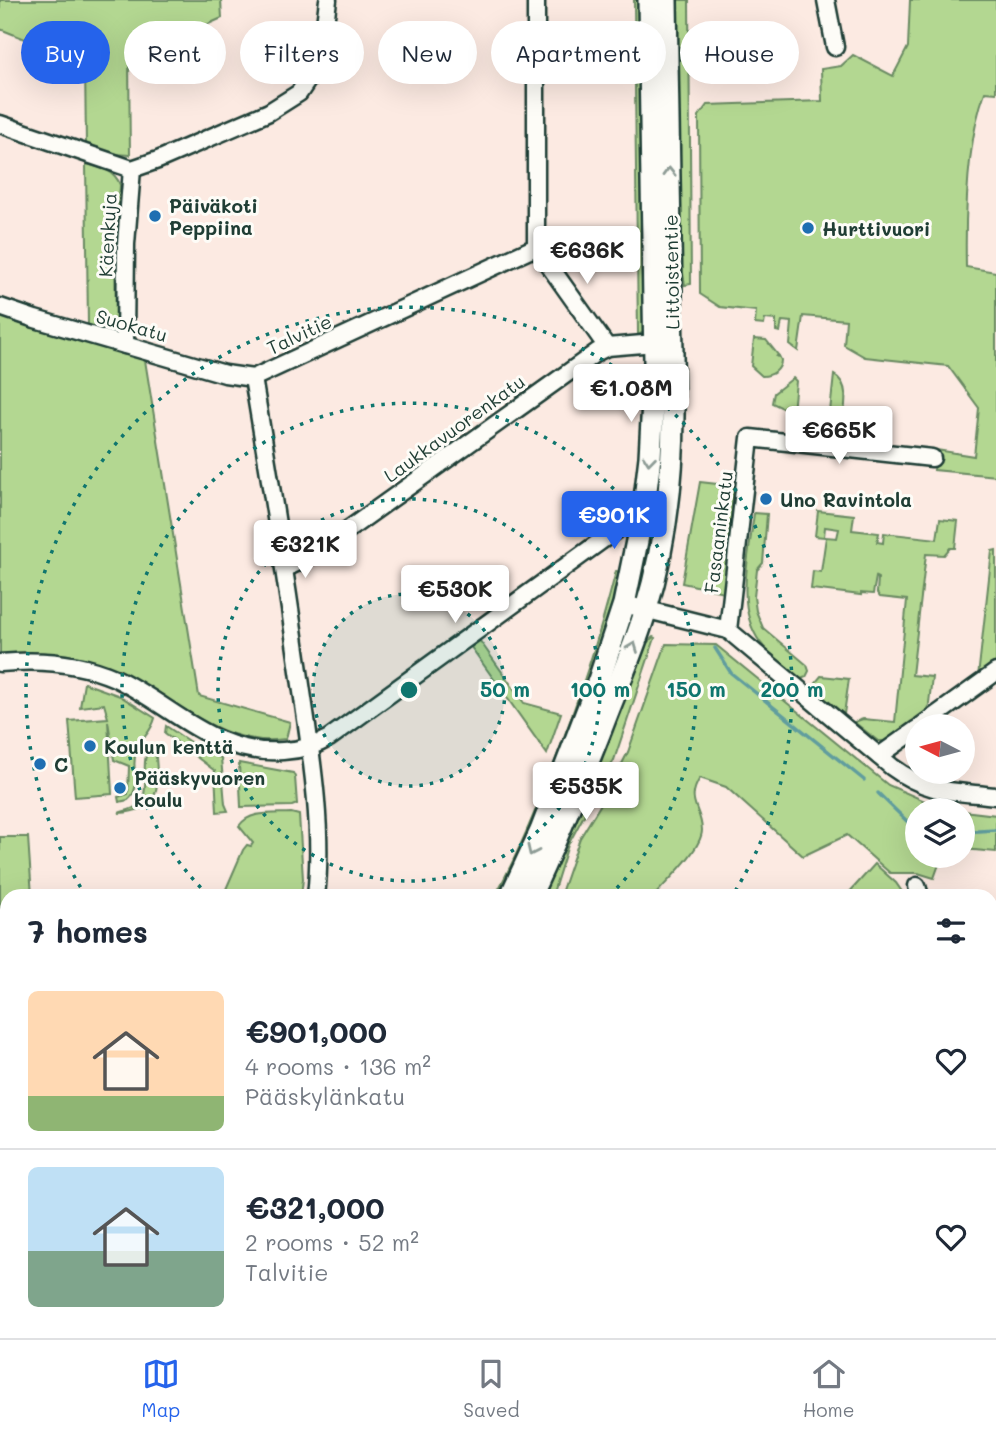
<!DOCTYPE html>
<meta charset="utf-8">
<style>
body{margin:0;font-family:Mali,sans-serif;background:#f6f6f7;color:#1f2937;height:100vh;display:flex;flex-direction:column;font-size:26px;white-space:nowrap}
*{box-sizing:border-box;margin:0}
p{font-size:23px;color:#747a83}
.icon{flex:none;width:38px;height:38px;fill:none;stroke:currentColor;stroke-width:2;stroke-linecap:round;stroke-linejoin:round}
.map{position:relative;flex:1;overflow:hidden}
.drawer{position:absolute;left:0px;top:889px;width:998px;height:450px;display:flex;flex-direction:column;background:#fff;border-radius:21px 21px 0 0;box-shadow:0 7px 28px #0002}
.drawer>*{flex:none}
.hud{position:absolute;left:21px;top:21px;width:956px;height:63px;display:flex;gap:14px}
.needle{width:46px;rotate:276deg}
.fabs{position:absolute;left:905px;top:714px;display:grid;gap:14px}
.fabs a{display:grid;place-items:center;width:70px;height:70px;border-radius:50%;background:#fff;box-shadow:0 7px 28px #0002;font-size:35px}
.price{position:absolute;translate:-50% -60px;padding:0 16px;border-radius:7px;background:#fff;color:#222;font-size:23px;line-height:46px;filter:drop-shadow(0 2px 4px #0008)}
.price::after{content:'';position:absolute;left:50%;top:42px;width:21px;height:16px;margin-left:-10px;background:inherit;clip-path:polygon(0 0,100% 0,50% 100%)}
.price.active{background:#2563eb;color:#fff}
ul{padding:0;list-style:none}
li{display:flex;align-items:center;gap:21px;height:175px;padding:0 28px}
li+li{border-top:2px solid #e0e1e3}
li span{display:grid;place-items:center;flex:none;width:196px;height:140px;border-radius:10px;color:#555}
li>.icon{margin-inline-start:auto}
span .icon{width:84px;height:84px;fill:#fffc;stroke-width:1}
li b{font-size:30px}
h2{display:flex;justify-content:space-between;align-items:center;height:84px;padding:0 28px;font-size:30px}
.pill{padding:0 24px;border-radius:32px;background:#fff;box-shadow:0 7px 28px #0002;font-size:24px;line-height:63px}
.pill.active{background:#2563eb;color:#fff}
.tab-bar{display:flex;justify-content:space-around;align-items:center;height:98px;border-top:2px solid #e0e1e3;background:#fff;font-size:19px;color:#747a83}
.tab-bar a{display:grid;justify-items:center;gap:4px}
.tab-bar .active{color:#2563eb}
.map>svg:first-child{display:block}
</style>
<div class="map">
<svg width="996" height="1338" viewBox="0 0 996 1338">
<rect width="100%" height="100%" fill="#fceae2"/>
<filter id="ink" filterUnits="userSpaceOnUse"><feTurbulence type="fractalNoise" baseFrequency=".0143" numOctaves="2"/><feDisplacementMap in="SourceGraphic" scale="14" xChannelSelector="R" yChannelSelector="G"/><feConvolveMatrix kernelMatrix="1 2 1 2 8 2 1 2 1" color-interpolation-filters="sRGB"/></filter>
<g filter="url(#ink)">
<!-- green -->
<g fill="#b3d791" stroke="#698a62" stroke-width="2">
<polygon points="0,0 221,0 222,18 129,59 130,155 114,154 86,146 85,63 0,29"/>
<polygon points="634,0 643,0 644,332 638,335"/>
<polygon points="673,0 689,0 691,284 685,285 677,236"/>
<path d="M910 0H996V93L985 92C967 140 965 216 966 267L996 272V476L934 470 936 450 974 456 979 408 948 366 865 357 844 345 846 320 803 316 798 351 790 345 792 322 782 321 780 332 776 331V320L765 319 764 325 755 324 756 311 720 307 700 294 699 116 707 105 822 101 821 69 841 66 853 55 893 76 908 47Z"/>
<path d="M86 164C101 167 115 170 120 185L115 252 116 324 106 331 88 325Z"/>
<path d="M0 315 145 360 199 696 290 722 286 739C217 749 171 692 111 668 74 653 39 654 0 657Z"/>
<path d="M754 339 766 340 778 355 776 357 779 356 781 360C781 370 772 376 762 376L751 366Z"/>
<path d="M834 375C853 385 843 414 841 432L828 430Z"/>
<polygon points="793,378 796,381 793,412 791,412 772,403 774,393"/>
<polygon points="700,482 734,486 724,592 682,583"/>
<polygon points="818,511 854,515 852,530 879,533 877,542 883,543 884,533 937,539 940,519 958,521 955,548 950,548 944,555 926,554 912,675 932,677 928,712 886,741 878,741 854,722 863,719 895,722 907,600 880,597 877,593 878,578 876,577 873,594 861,593 861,595 811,589 813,571 821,572 826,537 837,538 839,529 825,527 824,537 815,536"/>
<path d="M754 513 767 514 763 563 757 570 754 597 756 611 763 628 807 665 809 671 806 677 801 679C787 668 771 657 760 642 734 606 750 553 754 513Z"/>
<polygon points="996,550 996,663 978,677 992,551"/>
<path d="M616 571 624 572 608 634 504 896H495C515 860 531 822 546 784 574 714 598 643 616 571Z"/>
<polygon points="653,637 655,638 614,760 568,845 552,896 538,896 633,669 645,645"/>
<polygon points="480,641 524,703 561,713 547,754 471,647"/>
<path d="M666 644 716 645 888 785 943 809 954 810H917V856H942L934 878 918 873H890L847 835 803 856 726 787 700 778C685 802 701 807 702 830 702 849 667 881 654 896H560L580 838 604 799 628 752Z"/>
<polygon points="821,676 849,679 844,714 816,691 816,682"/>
<path d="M84 683 120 696 155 718C152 732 140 739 136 752 130 769 143 787 128 800L119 802 118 797 128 794 129 766 114 760 108 721 112 794 75 797 69 721 108 718 104 704 80 707Z"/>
<polygon points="166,726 196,746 221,758 225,804 228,811 217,812 215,771 165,733"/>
<path d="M152 744H155C157 781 167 810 119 813 124 811 130 810 135 807 156 792 135 764 152 744Z"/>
<polygon points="239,763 293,773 295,777 297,804 292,806 241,807"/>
<polygon points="963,811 996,815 996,852 963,849"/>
<path d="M291 813 299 815 303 879 301 896H223L243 850 247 845 251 846 253 843 239 826C250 810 273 814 291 813Z"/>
<polygon points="0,837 28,837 32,896 7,896 7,1309 0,1314"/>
<polygon points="875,864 896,883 905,896 846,896"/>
<polygon points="635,1332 944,1332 948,1338 534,1338"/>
</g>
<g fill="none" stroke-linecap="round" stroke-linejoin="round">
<!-- stream -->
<g stroke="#609d9e" stroke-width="3.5">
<polyline points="715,648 731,673 864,780"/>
<polyline points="878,793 917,831"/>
<polyline points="962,832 996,830"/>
</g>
<!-- street casing -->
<g stroke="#1f3d34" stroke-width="21">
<g id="street">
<polyline points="826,0 835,47"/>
<polyline points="0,124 132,169 158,160 269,112 299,93 315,69 322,49 328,0"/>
<polyline points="536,247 607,347"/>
<polyline points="0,307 35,319 225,374 253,378"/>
<polyline points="125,345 126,244 132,169"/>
<polyline points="253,378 536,247 536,0"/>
<path d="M253 378C270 478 286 578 300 678 310 747 324 827 316 896"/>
<polyline points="284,566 290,566 314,554 597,352 607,347 655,343"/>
<path d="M624 604 728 630 892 767C929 794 953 791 996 796"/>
<polyline points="728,630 750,438 932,458"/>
<path d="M0 663C39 659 79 662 115 678 174 706 213 756 283 751 300 750 314 747 329 738L616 530"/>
<polyline points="921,726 996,672"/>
<polyline points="879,756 917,729"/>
<polyline points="917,886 920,896"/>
<polyline points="990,1166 996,1165"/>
<polyline points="66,1338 72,1332"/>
</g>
</g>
<!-- secondary casing -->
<g stroke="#1f3d34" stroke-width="26">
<g id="secondary">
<polyline points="511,896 541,831 599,680 624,604 644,507 650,457 655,363 649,0"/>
<path d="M530 896C556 841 579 785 601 729 616 689 634 650 646 609 665 546 673 480 673 414L666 0"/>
<polyline points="160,1338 165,1332"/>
<polyline points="190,1338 196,1332"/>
</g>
</g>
<!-- street -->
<use href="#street" stroke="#fdfcf7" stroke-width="16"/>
<!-- secondary -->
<use href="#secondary" stroke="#fdfcf7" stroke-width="21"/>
</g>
<!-- one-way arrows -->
<defs><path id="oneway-chevron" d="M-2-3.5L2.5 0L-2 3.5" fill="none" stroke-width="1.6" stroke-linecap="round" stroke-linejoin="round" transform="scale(1.75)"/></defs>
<g stroke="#8e9c96">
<use href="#oneway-chevron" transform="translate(669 172) rotate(-91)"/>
<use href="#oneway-chevron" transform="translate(649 460) rotate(96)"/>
<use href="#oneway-chevron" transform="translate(633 647) rotate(-69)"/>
<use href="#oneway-chevron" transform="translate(532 851) rotate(115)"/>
</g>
</g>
<!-- distance rings -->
<circle cx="409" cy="690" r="96" fill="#0f766e" fill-opacity=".12"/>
<g fill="none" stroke="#0f766e" stroke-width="3.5" stroke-dasharray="3.5 7">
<circle cx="409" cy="690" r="96"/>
<circle cx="409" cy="690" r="191"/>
<path d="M208 895A287 287 0 1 1 610 895"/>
<path d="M86 896A383 383 0 1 1 732 896"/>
</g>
<!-- markers -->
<g fill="#1f6fb2" stroke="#fdfcf7" stroke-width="2.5">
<circle cx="155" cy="216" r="7"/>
<circle cx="808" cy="228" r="7"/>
<circle cx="766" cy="499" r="7"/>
<circle cx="90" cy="746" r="7"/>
<circle cx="40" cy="764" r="7"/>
<circle cx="120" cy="788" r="7"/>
</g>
<g text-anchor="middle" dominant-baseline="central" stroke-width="6" stroke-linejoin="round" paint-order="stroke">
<!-- poi labels -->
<g font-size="19" font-weight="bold" fill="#1f3d34" stroke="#fdfcf7" text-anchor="start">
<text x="169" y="205">Päiväkoti<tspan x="169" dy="22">Peppiina</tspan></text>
<text x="822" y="228">Hurttivuori</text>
<text x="780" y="499">Uno Ravintola</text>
<text x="104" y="746">Koulun kenttä</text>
<text x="54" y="764">C</text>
<text x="134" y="777">Pääskyvuoren<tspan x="134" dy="22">koulu</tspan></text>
</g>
<!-- street labels -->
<g font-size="19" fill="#1f3d34" stroke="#fdfcf7">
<text transform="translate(107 235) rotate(-87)">Käenkuja</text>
<text transform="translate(671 272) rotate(-91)">Littoistentie</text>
<text transform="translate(132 325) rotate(16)">Suokatu</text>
<text transform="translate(299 334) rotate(-25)">Talvitie</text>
<text transform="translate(454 428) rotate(-36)">Laukkavuorenkatu</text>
<text transform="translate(718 532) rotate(-83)">Fasaaninkatu</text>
</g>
</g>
<circle cx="409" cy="690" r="10" fill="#0f766e" stroke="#fdfcf7" stroke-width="3.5"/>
<g font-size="21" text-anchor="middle" font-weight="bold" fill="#0f766e" stroke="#fdfcf7" stroke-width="6" stroke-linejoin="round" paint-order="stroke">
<text x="505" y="697">50 m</text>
<text x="600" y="697">100 m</text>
<text x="696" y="697">150 m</text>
<text x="792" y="697">200 m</text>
</g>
</svg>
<div class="fabs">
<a><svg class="needle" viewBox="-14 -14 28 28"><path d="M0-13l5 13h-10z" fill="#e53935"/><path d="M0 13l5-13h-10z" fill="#747a83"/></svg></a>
<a><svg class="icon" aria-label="layers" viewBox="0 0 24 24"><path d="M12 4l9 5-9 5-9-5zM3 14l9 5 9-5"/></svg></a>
</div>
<b class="price" style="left:587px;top:286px">€636K</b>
<b class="price" style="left:631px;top:424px">€1.08M</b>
<b class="price" style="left:839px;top:466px">€665K</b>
<b class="price active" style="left:614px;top:551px">€901K</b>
<b class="price" style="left:305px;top:580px">€321K</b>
<b class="price" style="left:455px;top:625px">€530K</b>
<b class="price" style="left:586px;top:822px">€535K</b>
<div class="hud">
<a class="pill active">Buy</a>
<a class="pill">Rent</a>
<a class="pill">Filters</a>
<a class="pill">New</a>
<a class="pill">Apartment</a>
<a class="pill">House</a>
</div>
<section class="drawer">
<h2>7 homes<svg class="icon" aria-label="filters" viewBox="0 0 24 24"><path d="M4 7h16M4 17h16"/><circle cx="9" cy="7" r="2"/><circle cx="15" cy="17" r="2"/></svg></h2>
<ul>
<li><span style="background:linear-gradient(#ffd9b3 75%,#8fb573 0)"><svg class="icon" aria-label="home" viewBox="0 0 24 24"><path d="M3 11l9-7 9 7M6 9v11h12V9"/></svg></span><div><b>€901,000</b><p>4 rooms · 136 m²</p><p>Pääskylänkatu</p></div><svg class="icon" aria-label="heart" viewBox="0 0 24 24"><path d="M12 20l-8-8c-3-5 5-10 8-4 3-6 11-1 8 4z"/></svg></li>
<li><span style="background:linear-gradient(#bfe0f5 60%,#7fa58c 0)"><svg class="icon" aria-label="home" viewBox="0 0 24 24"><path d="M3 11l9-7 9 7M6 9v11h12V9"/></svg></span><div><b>€321,000</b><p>2 rooms · 52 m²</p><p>Talvitie</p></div><svg class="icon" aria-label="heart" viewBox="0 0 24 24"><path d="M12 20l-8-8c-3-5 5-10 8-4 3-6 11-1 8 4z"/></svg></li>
</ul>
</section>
</div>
<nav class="tab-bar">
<a class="active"><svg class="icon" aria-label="map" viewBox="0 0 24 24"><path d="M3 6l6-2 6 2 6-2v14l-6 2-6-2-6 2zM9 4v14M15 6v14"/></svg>Map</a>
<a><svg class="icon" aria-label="saved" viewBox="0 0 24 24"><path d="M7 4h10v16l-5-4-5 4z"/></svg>Saved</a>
<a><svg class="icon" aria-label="home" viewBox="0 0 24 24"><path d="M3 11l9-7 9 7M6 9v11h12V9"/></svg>Home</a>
</nav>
